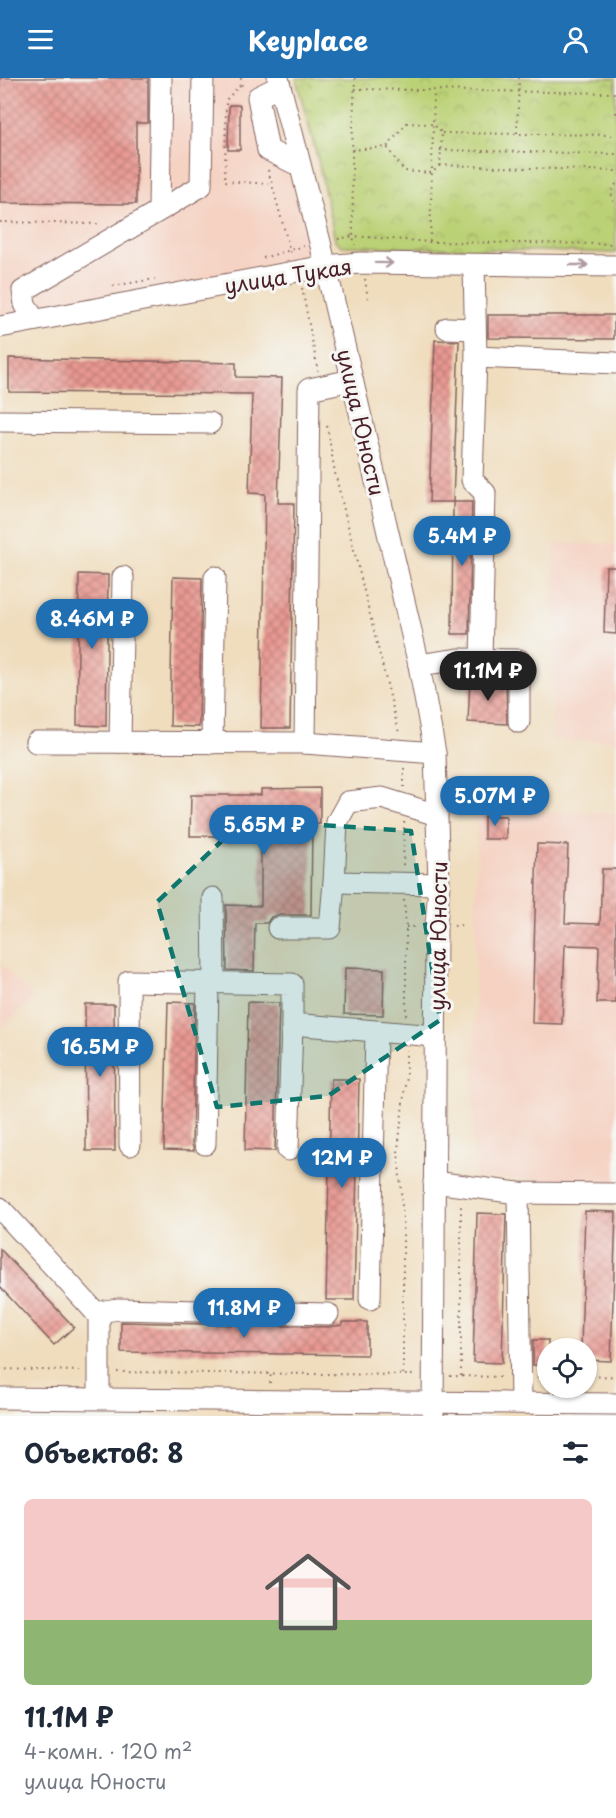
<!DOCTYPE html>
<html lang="ru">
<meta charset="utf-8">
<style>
body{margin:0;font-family:"Playpen Sans",sans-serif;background:#f2f2f3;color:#1f2937;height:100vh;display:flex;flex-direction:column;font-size:22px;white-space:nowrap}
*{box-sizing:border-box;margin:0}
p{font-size:20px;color:#747a83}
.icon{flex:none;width:33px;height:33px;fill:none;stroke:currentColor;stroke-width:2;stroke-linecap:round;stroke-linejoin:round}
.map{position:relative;height:1338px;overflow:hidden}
.side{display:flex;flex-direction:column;background:#fff;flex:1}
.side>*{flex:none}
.controls{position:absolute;left:537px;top:1260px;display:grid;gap:12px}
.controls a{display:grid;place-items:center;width:60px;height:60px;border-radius:50%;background:#fff;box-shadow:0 2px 4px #0004;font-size:30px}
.price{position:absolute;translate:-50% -51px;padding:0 14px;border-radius:21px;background:#1f6fb2;color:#fff;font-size:20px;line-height:39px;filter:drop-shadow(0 2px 3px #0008)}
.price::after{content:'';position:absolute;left:50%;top:36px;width:18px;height:14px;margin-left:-9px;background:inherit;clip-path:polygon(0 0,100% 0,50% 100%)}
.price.selected{background:#222;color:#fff}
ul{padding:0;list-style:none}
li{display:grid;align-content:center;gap:12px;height:318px;padding:0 24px}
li+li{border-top:2px solid #e0e1e3}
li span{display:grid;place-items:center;height:186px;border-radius:9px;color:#555}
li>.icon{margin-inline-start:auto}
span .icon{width:108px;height:108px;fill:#fffc;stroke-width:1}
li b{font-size:26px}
h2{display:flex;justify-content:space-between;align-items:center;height:72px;padding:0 24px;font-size:26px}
header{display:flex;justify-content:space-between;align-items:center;height:78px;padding:0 24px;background:#1f6fb2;color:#fff;font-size:27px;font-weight:700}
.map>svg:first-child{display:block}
</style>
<header><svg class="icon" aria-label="menu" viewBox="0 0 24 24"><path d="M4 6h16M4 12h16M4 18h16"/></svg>Keyplace<svg class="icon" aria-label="person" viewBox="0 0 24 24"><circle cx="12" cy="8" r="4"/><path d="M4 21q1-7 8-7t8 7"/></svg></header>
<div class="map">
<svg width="616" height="1338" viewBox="0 0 616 1338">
<defs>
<pattern id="park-crowns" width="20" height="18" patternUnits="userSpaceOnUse" patternTransform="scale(1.5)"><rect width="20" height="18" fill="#bbd176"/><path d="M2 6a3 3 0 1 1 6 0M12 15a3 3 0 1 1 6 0" fill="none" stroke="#a2b366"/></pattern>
<pattern id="building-cross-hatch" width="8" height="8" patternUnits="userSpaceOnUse" patternTransform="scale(1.5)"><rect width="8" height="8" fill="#e89891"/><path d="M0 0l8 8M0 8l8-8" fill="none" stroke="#be7b77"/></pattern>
</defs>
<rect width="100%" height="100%" fill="#f6f6f2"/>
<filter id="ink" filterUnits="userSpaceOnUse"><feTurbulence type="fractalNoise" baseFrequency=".0167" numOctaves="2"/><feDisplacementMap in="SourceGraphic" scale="12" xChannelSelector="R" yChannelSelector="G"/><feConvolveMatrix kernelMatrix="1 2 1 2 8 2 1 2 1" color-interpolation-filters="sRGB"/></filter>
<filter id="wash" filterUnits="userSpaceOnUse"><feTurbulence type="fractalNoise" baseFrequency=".008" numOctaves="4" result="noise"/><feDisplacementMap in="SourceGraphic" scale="24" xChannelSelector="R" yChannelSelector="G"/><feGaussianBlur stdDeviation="1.35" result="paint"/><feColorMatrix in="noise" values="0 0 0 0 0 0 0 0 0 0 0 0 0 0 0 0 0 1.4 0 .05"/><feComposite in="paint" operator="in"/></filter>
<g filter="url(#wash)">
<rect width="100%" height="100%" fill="#f0ddbe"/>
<!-- built -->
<g fill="#f5d2c2">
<polygon points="0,0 265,0 300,132 308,171 301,177 293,181 0,246"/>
<polygon points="554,465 616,466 616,663 552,662"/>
<polygon points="477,733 616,735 616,1104 473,1100"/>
<polygon points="0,885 34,920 0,952"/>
</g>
<!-- park -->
<polygon fill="url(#park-crowns)" stroke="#827850" stroke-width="1.5" points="296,0 616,0 616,175 342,168 335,162 318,82"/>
<g id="blocks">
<!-- building -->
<g fill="url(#building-cross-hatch)">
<polygon points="0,0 148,0 148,45 136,45 136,126 0,125"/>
<polygon points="229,27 240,27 240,72 228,72"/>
<polygon points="488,237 614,237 614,261 488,260"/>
<polygon points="435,262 459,263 453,424 429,424"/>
<polygon points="9,280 236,285 236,299 282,300 278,425 294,425 290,650 261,650 265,416 249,415 252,316 9,314"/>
<polygon points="453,424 472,424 469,556 452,556"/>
<polygon points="606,489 616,489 616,556 604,555"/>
<polygon points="79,496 108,497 106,648 77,647"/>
<polygon points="173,499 202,500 199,649 170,648"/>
<polygon points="470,602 506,603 507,646 468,644"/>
<polygon points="320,710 320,746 312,746 311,837 277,837 271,839 267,845 255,845 254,893 227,892 226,827 261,828 261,758 190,758 191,717 261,717 261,711"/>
<rect x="484" y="738" width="22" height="23"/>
<polygon points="537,766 568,767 565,845 600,846 602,791 616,791 616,925 597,925 599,868 565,867 562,946 532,945"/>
<polygon points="345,890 384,891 383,937 344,936"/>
<polygon points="168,924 195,925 192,1066 194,1073 164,1072"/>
<polygon points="248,924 279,925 275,1073 245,1072"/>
<polygon points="85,926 114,926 115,1073 86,1073"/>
<polygon points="331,1001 359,1001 354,1222 326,1222"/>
<polygon points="585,1133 616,1134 611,1283 586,1282 586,1270 581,1270"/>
<polygon points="477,1135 506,1136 502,1285 473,1284"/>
<polygon points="0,1171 74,1249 54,1267 0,1209"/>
<polygon points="121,1244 328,1249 342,1247 342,1244 367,1244 367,1277 121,1274"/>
<polygon points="533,1262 548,1262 548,1288 533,1287"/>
</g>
</g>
</g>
<g filter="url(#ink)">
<use href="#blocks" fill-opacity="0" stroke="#84625e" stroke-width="1.5"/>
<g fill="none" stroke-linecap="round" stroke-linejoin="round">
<!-- minor casing -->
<g stroke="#84625e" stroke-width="23">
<g id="minor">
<polyline points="278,0 320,164 419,587 435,675 439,806 436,848 433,1338"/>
<polyline points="280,8 258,19 268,72 300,88"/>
<polyline points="159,132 161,0"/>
<polyline points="474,187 476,279 472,402 485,415 481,581"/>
<polyline points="34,242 25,226 23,213 201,108 203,0"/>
<polyline points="0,249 325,188 360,185 616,188"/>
<polyline points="447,250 475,251"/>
<polyline points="476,279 616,285"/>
<polyline points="0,343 210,345"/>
<polyline points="419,587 460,581 519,582 519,644"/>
<polyline points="36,664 305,665 435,675"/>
<polyline points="120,664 123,499"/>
<polyline points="212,665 215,499"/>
<polyline points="305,665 309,311 352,302"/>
<polyline points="437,716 535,715"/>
<polyline points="437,737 382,720 348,724 337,744 334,804 439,806"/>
<polyline points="213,820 214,905"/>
<polyline points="278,850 330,850 334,804"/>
<polyline points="205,1066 208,905"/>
<polyline points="130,1067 129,903 292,906 292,946 435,958"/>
<polyline points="288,1072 292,946"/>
<polyline points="434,1104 518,1115 616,1116"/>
<polyline points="518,1115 521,1325"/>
<polyline points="0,1130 99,1238"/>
<polyline points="370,1221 376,954"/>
<polyline points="99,1319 99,1238 105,1233 118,1231 328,1236"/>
<polyline points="0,1320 616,1326"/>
</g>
</g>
<!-- path -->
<g stroke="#84625e" stroke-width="2" stroke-dasharray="1.5 4.5" stroke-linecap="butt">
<polyline points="241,0 242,12"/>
<polyline points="355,0 352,72 353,158 430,164 616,166"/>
<polyline points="240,7 226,22 225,103 271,106"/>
<polyline points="355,11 616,15"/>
<polyline points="616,34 616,40"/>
<polyline points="442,55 616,57"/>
<polyline points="517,55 519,0"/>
<polyline points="352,72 387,69 404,93 432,95 440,87 442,55 433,46 407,45 387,69"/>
<polyline points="440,72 616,76"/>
<polyline points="440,87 616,93"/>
<polyline points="268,92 291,176"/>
<polyline points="616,106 611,114 613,123 616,125"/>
<polyline points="0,144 100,146"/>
<polyline points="338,161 353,158 355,167"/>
<polyline points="430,163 434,13"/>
<polyline points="263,180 304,168"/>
<polyline points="365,201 368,221"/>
<polyline points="113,208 155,201"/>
<polyline points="302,210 318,293"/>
<polyline points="327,348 335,395 399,655"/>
<polyline points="404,690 404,709"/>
<polyline points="403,787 404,744"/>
<polyline points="404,822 406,849 406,940"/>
<polyline points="454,848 461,847"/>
<polyline points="406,849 418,849"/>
<polyline points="0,1291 81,1293"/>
<polyline points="117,1294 417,1297"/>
<polyline points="403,1296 403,1141 398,1072 406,998 406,972"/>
<polyline points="450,1298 504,1299"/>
<polyline points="461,1298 461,1124"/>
<polyline points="537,1299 548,1299"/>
<polyline points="586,1299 616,1298"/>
<polyline points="270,1305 271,1294"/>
</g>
<!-- minor -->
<use href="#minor" stroke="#fff" stroke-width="21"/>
</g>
<!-- one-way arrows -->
<defs><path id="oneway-shaft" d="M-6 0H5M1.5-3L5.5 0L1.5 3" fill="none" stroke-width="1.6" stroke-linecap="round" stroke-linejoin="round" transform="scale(1.5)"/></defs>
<g stroke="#ae9aa0">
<use href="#oneway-shaft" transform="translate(384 185) rotate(1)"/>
<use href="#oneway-shaft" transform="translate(579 187)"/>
</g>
</g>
<!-- marked area -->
<path fill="#0f766e" fill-opacity="0.2" stroke="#0f766e" stroke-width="4.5" stroke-dasharray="12 8" stroke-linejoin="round" d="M244 742 411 753 440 942 328 1018 217 1029 157 824Z"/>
<g text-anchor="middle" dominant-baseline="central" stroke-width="6" stroke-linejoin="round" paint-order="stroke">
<!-- street labels -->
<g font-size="21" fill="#4a1f2b" stroke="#f6f6f2">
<text transform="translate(288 197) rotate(-9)">улица Тукая</text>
<text transform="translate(362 344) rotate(77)">улица Юности</text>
<text transform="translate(437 858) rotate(-89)">улица Юности</text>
</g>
</g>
</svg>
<div class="controls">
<a><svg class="icon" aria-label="locate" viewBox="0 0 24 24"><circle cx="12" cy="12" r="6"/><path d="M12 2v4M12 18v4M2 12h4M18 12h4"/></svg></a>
</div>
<b class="price" style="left:462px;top:489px">5.4M ₽</b>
<b class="price" style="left:92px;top:572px">8.46M ₽</b>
<b class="price selected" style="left:488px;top:624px">11.1M ₽</b>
<b class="price" style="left:495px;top:749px">5.07M ₽</b>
<b class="price" style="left:264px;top:778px">5.65M ₽</b>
<b class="price" style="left:100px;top:1000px">16.5M ₽</b>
<b class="price" style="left:342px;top:1111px">12M ₽</b>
<b class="price" style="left:244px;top:1261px">11.8M ₽</b>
</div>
<section class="side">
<h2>Объектов: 8<svg class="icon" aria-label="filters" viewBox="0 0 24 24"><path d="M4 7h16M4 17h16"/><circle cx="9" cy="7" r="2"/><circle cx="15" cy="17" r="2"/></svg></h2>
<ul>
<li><span style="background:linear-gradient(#f6c9c9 65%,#8fb573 0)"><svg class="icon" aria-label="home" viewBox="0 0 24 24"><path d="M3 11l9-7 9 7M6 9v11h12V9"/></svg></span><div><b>11.1M ₽</b><p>4-комн. · 120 m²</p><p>улица Юности</p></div></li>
</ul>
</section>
